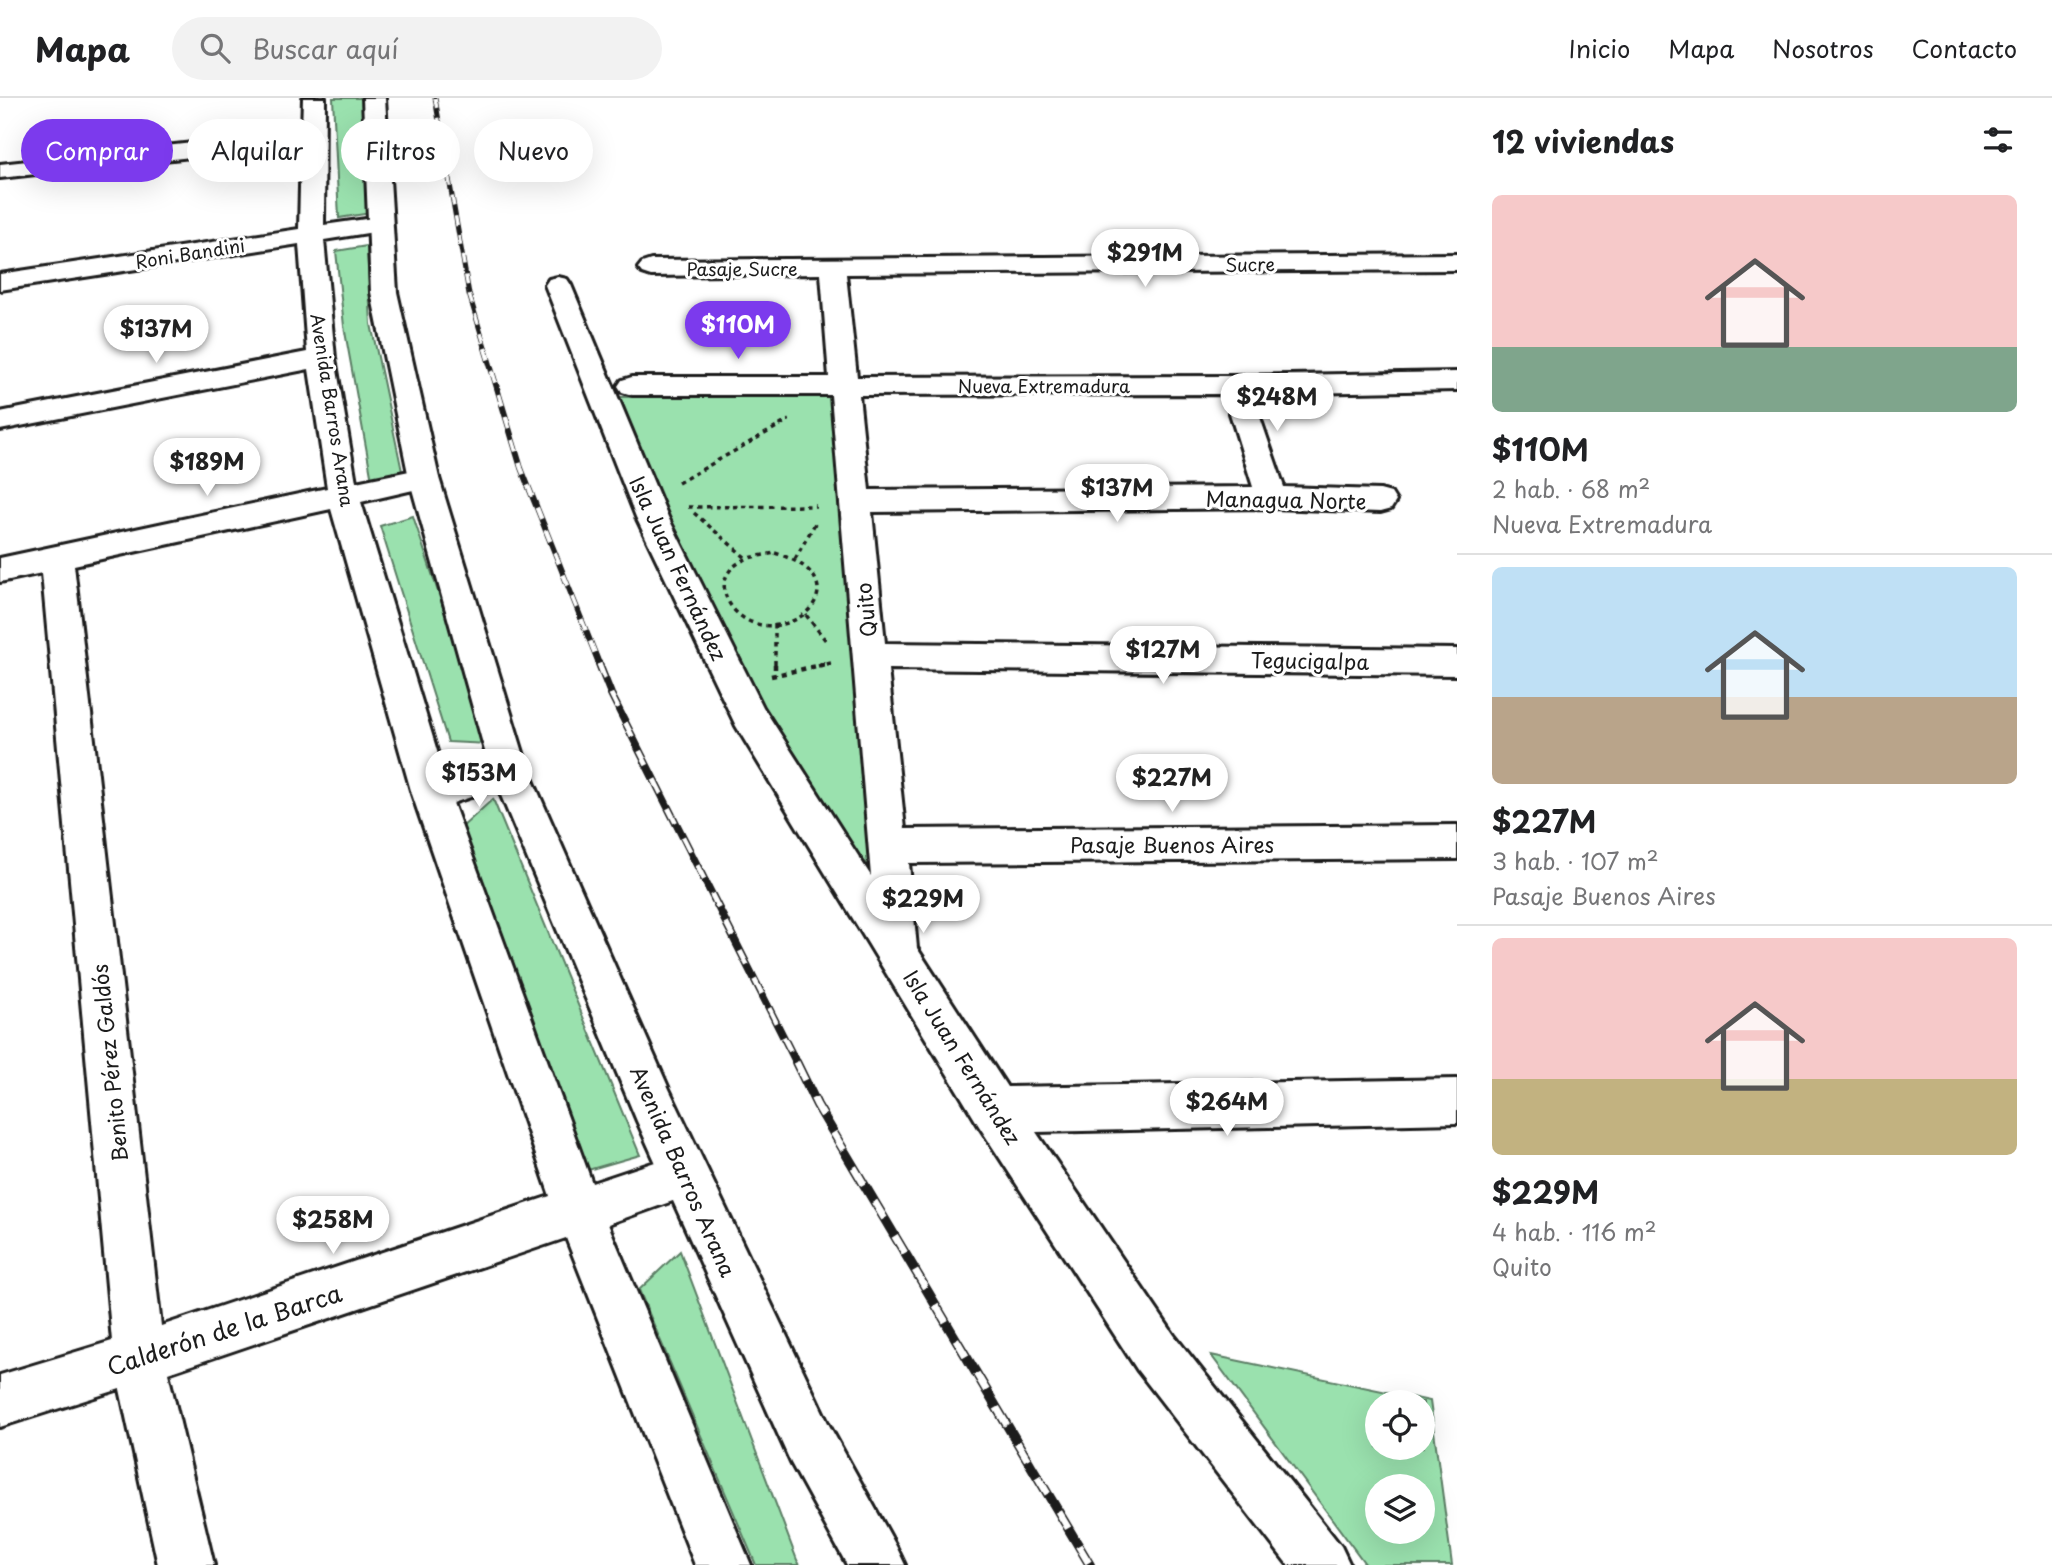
<!DOCTYPE html>
<html lang="es">
<meta charset="utf-8">
<style>
body{margin:0;font-family:"Playpen Sans",sans-serif;background:#f2f2f2;color:#202124;height:100vh;display:flex;flex-direction:column;font-size:26px;white-space:nowrap}
*{box-sizing:border-box;margin:0}
p{font-size:23px;color:#757577}
.icon{flex:none;width:38px;height:38px;fill:none;stroke:currentColor;stroke-width:2;stroke-linecap:round;stroke-linejoin:round}
.map{position:relative;flex:1;overflow:hidden}
.details{display:flex;flex-direction:column;background:#fff;width:595px}
.details>*{flex:none}
.guide{position:absolute;left:21px;top:21px;width:665px;height:63px;display:flex;gap:14px}
.controls{position:absolute;left:1365px;top:1292px;display:grid;gap:14px}
.controls a{display:grid;place-items:center;width:70px;height:70px;border-radius:50%;background:#fff;box-shadow:0 7px 28px #0002;font-size:35px}
.price{position:absolute;translate:-50% -60px;padding:0 16px;border-radius:24px;background:#fff;color:#222;font-size:23px;line-height:46px;filter:drop-shadow(0 2px 4px #0008)}
.price::after{content:'';position:absolute;left:50%;top:42px;width:21px;height:16px;margin-left:-10px;background:inherit;clip-path:polygon(0 0,100% 0,50% 100%)}
.price.selected{background:#7c3aed;color:#fff}
ul{padding:0;list-style:none}
li{display:grid;align-content:center;gap:14px;height:371px;padding:0 35px}
li+li{border-top:2px solid #e0e0e0}
li span{display:grid;place-items:center;height:217px;border-radius:10px;color:#555}
li>.icon{margin-inline-start:auto}
span .icon{width:126px;height:126px;fill:#fffc;stroke-width:1}
li b{font-size:30px}
h2{display:flex;justify-content:space-between;align-items:center;height:84px;padding:0 35px;font-size:30px}
.tag{padding:0 24px;border-radius:32px;background:#fff;box-shadow:0 7px 28px #0002;font-size:24px;line-height:63px}
.tag.selected{background:#7c3aed;color:#fff}
header{display:flex;align-items:center;gap:42px;box-sizing:border-box;height:98px;padding:0 35px;background:#fff;border-bottom:2px solid #e0e0e0}
header strong{font-size:33px}
nav{display:flex;gap:38px;margin-inline-start:auto;font-size:24px}
.search{width:490px;height:63px;background:#f2f2f2;display:flex;align-items:center;gap:18px;box-sizing:border-box;padding:0 24px;border-radius:38px;color:#757577;font-size:26px}
main{display:flex;flex:1;min-height:0}
.map>svg:first-child{display:block}
</style>
<header>
<strong>Mapa</strong>
<div class="search"><svg class="icon" aria-label="search" viewBox="0 0 24 24"><circle cx="10" cy="10" r="6"/><path d="M15 15l6 6"/></svg>Buscar aquí</div>
<nav><a>Inicio</a><a>Mapa</a><a>Nosotros</a><a>Contacto</a></nav>
</header>
<main>
<div class="map">
<svg width="1457" height="1467" viewBox="0 0 1457 1467">
<rect width="100%" height="100%" fill="#fff"/>
<filter id="ink" filterUnits="userSpaceOnUse"><feTurbulence type="fractalNoise" baseFrequency=".0143" numOctaves="2"/><feDisplacementMap in="SourceGraphic" scale="14" xChannelSelector="R" yChannelSelector="G"/><feConvolveMatrix kernelMatrix="1 2 1 2 8 2 1 2 1" color-interpolation-filters="sRGB"/></filter>
<g filter="url(#ink)">
<!-- green -->
<g fill="#9ae1ae" stroke="#5b7e65" stroke-width="2" fill-rule="evenodd">
<polygon points="333,0 362,0 371,115 339,120"/>
<polygon points="367,148 371,226 402,373 372,382 344,228 336,153"/>
<polygon points="833,297 872,771 819,717 725,554 617,299"/>
<polygon points="413,418 488,646 448,644 380,428"/>
<polygon points="493,701 640,1057 588,1072 461,730"/>
<polygon points="680,1153 797,1462 800,1467 756,1467 639,1192"/>
<path d="M1211 1257 1430 1303 1452 1467H1366ZM1377 1304H1423V1349H1377ZM1377 1388H1423V1433H1377Z"/>
</g>
<g fill="none" stroke-linecap="round" stroke-linejoin="round">
<!-- street casing -->
<g stroke="#1c1c1c" stroke-width="6">
<g id="street">
<path d="M303 0H325L324 127 380 119 389 121 392 126 389 131 380 133 324 142 335 260 356 384 424 370 435 373 439 380 435 387 361 404 444 676 509 656 522 660 528 671 522 682 453 705 592 1085 685 1054 701 1061 708 1077 701 1093 608 1126 751 1467H695L566 1140 168 1275 214 1467H158L120 1291 0 1329V1277L112 1243 42 475 0 484V460L327 390 309 271 0 332V314L307 254 299 146 0 192V176L299 131 301 47 0 80V66L302 33ZM331 411 412 696 550 1098 161 1228 74 467Z"/>
<path d="M1457 156V172L846 176 857 279 1235 278 1457 274V292L1252 296 1284 389 1380 392 1391 395 1396 403 1391 411 1380 414 1272 410 872 414 885 545 1457 551V577L888 571 905 731 1457 727V761L909 765 917 850 1007 989 1457 981V1025L1036 1034 1174 1237 1341 1448 1350 1467H1288L1138 1273 979 1028 736 628 636 419 545 187 549 181 558 179 567 181 571 187 668 419 763 609 871 778 831 297H632L622 294 618 288 622 282 632 279H829L821 176 651 178 642 175 638 170 642 165 651 162ZM1224 296 1253 389 869 392 859 297Z"/>
</g>
</g>
<!-- secondary casing -->
<g stroke="#1c1c1c" stroke-width="6">
<polygon id="secondary" points="363,0 385,0 397,194 439,380 528,671 669,991 829,1327 896,1448 905,1467 847,1467 791,1365 637,1023 490,671 409,380 371,194"/>
</g>
<!-- path-far1 -->
<g stroke="#1c1c1c" stroke-width="3.5" stroke-dasharray="4.5 4.5" stroke-linecap="butt">
<polyline points="678,385 789,322"/>
<polyline points="688,409 816,408"/>
<polyline points="694,415 746,460"/>
<path d="M775 455C873 485 779 559 735 513 719 495 720 473 744 462 753 458 765 457 775 455Z"/>
<polyline points="795,461 817,422"/>
<polyline points="806,517 827,544"/>
<polyline points="775,526 775,568"/>
<polyline points="818,568 831,565"/>
</g>
<!-- path -->
<g stroke="#1c1c1c" stroke-width="4.5" stroke-dasharray="5 5" stroke-linecap="butt">
<polyline points="775,566 775,577"/>
<polyline points="771,578 826,566"/>
</g>
<!-- street -->
<use href="#street" fill="#fff" fill-rule="evenodd"/>
<!-- secondary -->
<use href="#secondary" fill="#fff" fill-rule="evenodd"/>
<!-- rail-far3 casing -->
<g stroke="#1c1c1c" stroke-width="5">
<polyline id="rail-far3" points="435,0 469,196 486,252"/>
</g>
<!-- rail-far2 casing -->
<g stroke="#1c1c1c" stroke-width="6">
<polyline id="rail-far2" points="485,250 521,370 600,568"/>
</g>
<!-- rail-far1 casing -->
<g stroke="#1c1c1c" stroke-width="8">
<polyline id="rail-far1" points="599,566 611,596 797,966"/>
</g>
<!-- rail casing -->
<g stroke="#1c1c1c" stroke-width="10">
<polyline id="rail" points="796,964 817,1007 1090,1467"/>
</g>
<!-- rail-far3 -->
<use href="#rail-far3" stroke="#fff" stroke-width="3.5" stroke-dasharray="10" stroke-linecap="butt"/>
<!-- rail-far2 -->
<use href="#rail-far2" stroke="#fff" stroke-width="4.5" stroke-dasharray="12" stroke-linecap="butt"/>
<!-- rail-far1 -->
<use href="#rail-far1" stroke="#fff" stroke-width="5" stroke-dasharray="16" stroke-linecap="butt"/>
<!-- rail -->
<use href="#rail" stroke="#fff" stroke-width="7" stroke-dasharray="20" stroke-linecap="butt"/>
</g>
</g>
<g text-anchor="middle" dominant-baseline="central" stroke-width="6" stroke-linejoin="round" paint-order="stroke">
<!-- far-street labels -->
<g font-size="18" fill="#1c1c1c" stroke="#fff">
<text transform="translate(190 155) rotate(-9)">Roni Bandini</text>
<text transform="translate(1250 166) rotate(-1)">Sucre</text>
<text x="742" y="170">Pasaje Sucre</text>
<text x="1044" y="287">Nueva Extremadura</text>
<text transform="translate(333 312) rotate(81)">Avenida Barros Arana</text>
</g>
<!-- street labels -->
<g font-size="21" fill="#1c1c1c" stroke="#fff">
<text transform="translate(1286 401) rotate(1)">Managua Norte</text>
<text transform="translate(679 470) rotate(65)">Isla Juan Fernández</text>
<text transform="translate(865 512) rotate(-96)">Quito</text>
<text transform="translate(1310 562) rotate(1)">Tegucigalpa</text>
<text x="1172" y="746">Pasaje Buenos Aires</text>
<text transform="translate(963 959) rotate(58)">Isla Juan Fernández</text>
<text transform="translate(109 965) rotate(-96)">Benito Pérez Galdós</text>
<text transform="translate(684 1073) rotate(66)">Avenida Barros Arana</text>
</g>
<!-- near-street labels -->
<g font-size="24" fill="#1c1c1c" stroke="#fff">
<text transform="translate(224 1231) rotate(-18)">Calderón de la Barca</text>
</g>
</g>
</svg>
<div class="controls">
<a><svg class="icon" aria-label="locate" viewBox="0 0 24 24"><circle cx="12" cy="12" r="6"/><path d="M12 2v4M12 18v4M2 12h4M18 12h4"/></svg></a>
<a><svg class="icon" aria-label="layers" viewBox="0 0 24 24"><path d="M12 4l9 5-9 5-9-5zM3 14l9 5 9-5"/></svg></a>
</div>
<b class="price" style="left:1145px;top:191px">$291M</b>
<b class="price selected" style="left:738px;top:263px">$110M</b>
<b class="price" style="left:156px;top:267px">$137M</b>
<b class="price" style="left:1277px;top:335px">$248M</b>
<b class="price" style="left:207px;top:400px">$189M</b>
<b class="price" style="left:1117px;top:426px">$137M</b>
<b class="price" style="left:1163px;top:588px">$127M</b>
<b class="price" style="left:479px;top:711px">$153M</b>
<b class="price" style="left:1172px;top:716px">$227M</b>
<b class="price" style="left:923px;top:837px">$229M</b>
<b class="price" style="left:1227px;top:1040px">$264M</b>
<b class="price" style="left:333px;top:1158px">$258M</b>
<div class="guide">
<a class="tag selected">Comprar</a>
<a class="tag">Alquilar</a>
<a class="tag">Filtros</a>
<a class="tag">Nuevo</a>
</div>
</div>
<section class="details">
<h2>12 viviendas<svg class="icon" aria-label="filters" viewBox="0 0 24 24"><path d="M4 7h16M4 17h16"/><circle cx="9" cy="7" r="2"/><circle cx="15" cy="17" r="2"/></svg></h2>
<ul>
<li><span style="background:linear-gradient(#f6c9c9 70%,#7fa58c 0)"><svg class="icon" aria-label="home" viewBox="0 0 24 24"><path d="M3 11l9-7 9 7M6 9v11h12V9"/></svg></span><div><b>$110M</b><p>2 hab. · 68 m²</p><p>Nueva Extremadura</p></div></li>
<li><span style="background:linear-gradient(#bfe0f5 60%,#b9a48a 0)"><svg class="icon" aria-label="home" viewBox="0 0 24 24"><path d="M3 11l9-7 9 7M6 9v11h12V9"/></svg></span><div><b>$227M</b><p>3 hab. · 107 m²</p><p>Pasaje Buenos Aires</p></div></li>
<li><span style="background:linear-gradient(#f6c9c9 65%,#c2b280 0)"><svg class="icon" aria-label="home" viewBox="0 0 24 24"><path d="M3 11l9-7 9 7M6 9v11h12V9"/></svg></span><div><b>$229M</b><p>4 hab. · 116 m²</p><p>Quito</p></div></li>
</ul>
</section>
</main>
